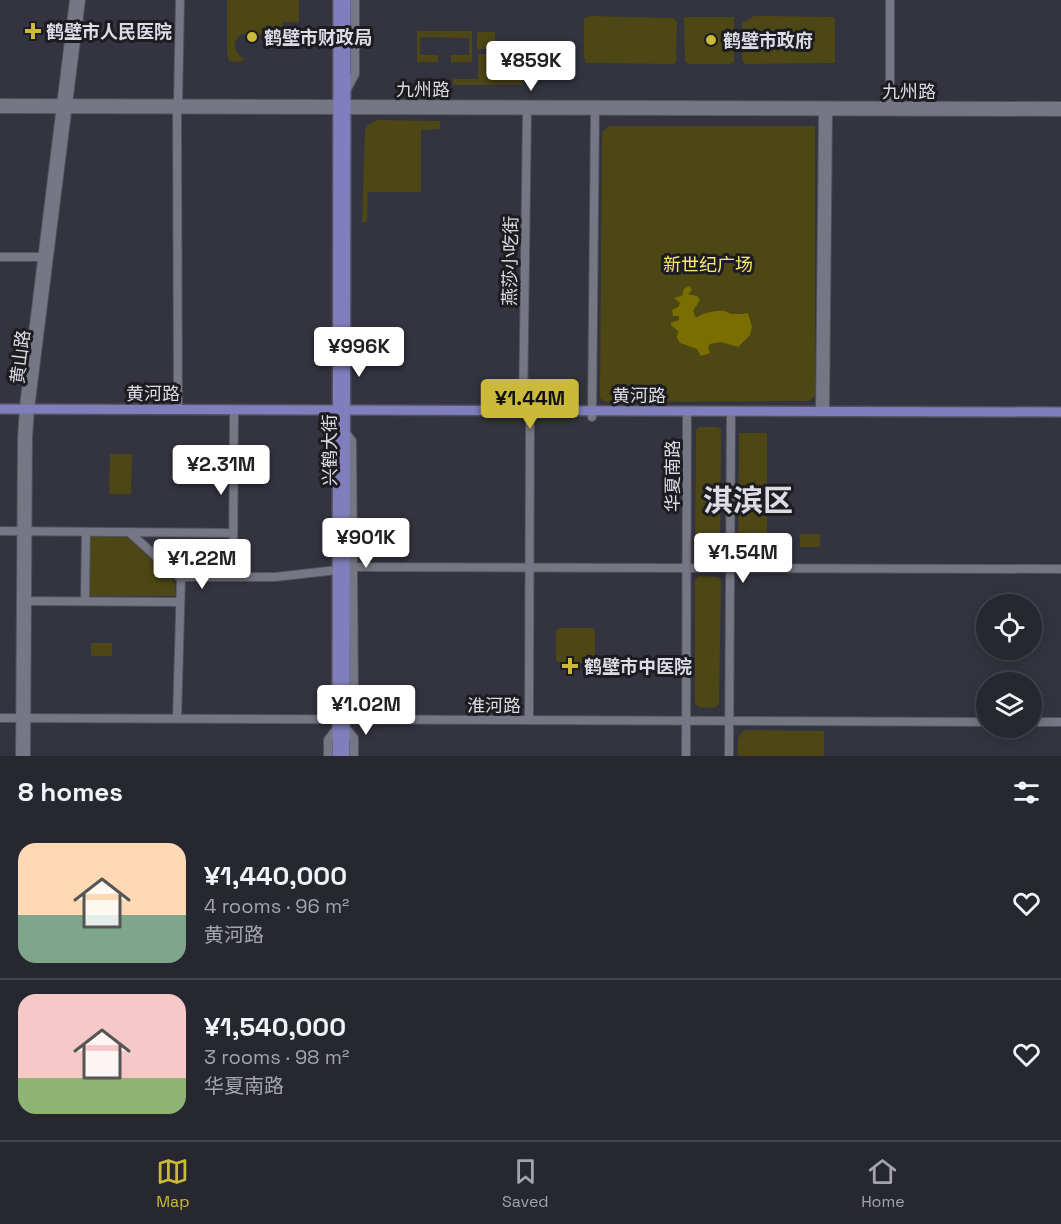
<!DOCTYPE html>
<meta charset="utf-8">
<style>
body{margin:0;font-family:"Space Grotesk","Noto Sans SC",sans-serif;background:#2e2f37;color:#f1f3f6;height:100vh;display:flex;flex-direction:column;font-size:22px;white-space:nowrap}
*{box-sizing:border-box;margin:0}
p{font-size:20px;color:#a4a5aa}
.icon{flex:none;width:33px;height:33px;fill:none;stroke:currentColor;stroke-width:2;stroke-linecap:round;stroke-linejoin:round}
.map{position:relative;height:756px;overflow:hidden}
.drawer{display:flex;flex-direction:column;background:#26272f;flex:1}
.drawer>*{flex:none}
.tools{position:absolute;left:976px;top:594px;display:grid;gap:12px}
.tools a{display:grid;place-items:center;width:66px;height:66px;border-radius:50%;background:#26272f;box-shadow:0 3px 15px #0003,0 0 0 2px #42444b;font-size:30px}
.price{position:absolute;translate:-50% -51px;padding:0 14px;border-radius:6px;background:#fff;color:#222;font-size:20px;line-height:39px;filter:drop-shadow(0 2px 3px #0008)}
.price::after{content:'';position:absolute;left:50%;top:36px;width:18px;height:14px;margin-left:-9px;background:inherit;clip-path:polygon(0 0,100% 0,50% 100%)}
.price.on{background:#cbba39;color:#111}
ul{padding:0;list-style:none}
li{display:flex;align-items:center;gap:18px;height:150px;padding:0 18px}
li+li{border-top:2px solid #42444b}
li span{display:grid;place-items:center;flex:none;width:168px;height:120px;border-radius:18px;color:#555}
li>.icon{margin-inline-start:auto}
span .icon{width:72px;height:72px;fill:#fffc;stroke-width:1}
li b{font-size:26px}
h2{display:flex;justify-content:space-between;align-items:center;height:72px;padding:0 18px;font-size:26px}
.dock{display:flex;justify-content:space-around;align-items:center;height:84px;border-top:2px solid #42444b;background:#26272f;font-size:16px;color:#a4a5aa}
.dock a{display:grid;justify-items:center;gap:3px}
.dock .on{color:#cbba39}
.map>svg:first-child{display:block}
</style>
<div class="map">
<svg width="1061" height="756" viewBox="0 0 1061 756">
<rect width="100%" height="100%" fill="#33343f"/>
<!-- green -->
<g fill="#4d4615">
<path d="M227 0H299V22H283L282 35 242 34C230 43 234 52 245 60L239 62 229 61 227 53Z"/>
<polygon points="589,16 673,18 677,22 676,62 673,64 586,63 584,58 584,19"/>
<polygon points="754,16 833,17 835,20 835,63 745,64 742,60 742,23"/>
<polygon points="684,17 734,17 734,62 730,64 688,64 685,60"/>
<polygon points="417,31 472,31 472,62 451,62 451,55 469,55 469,38 420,37 420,55 438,55 438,62 417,62"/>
<rect x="477" y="32" width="18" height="17"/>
<polygon points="478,54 498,54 498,63 523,63 523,85 453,85 453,79 478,79"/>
<polygon points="377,120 440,121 440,129 421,130 421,192 368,192 367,222 362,222 365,130 368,125"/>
<polygon points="609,126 815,126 815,396 809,401 605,402 600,398 602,132"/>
<polygon points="699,427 718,427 721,430 720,557 718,561 698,561 695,557 696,430"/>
<polygon points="739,433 767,433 767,560 738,560"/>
<polygon points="110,454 132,454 131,494 109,494"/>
<rect x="800" y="534" width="20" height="13"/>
<polygon points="90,536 126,536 172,579 175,584 175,596 90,596"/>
<polygon points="699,576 718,577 721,580 719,703 715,708 699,707 695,704 695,580"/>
<polygon points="559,628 593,628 595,632 595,660 592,663 560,663 556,660 556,631"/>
<rect x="91" y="643" width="21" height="13"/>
<path d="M746 730 824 731V756H738C738 746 735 734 746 730Z"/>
</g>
<!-- water -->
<path fill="#7a6e00" d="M689 286 692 290 688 294 697 296 700 300 693 311 696 318C702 313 716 310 724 311 727 311 729 314 732 314 737 314 743 314 748 313L752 327 750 335 738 347 721 342 710 344 708 347 710 353 701 356 697 349 680 343 677 338 678 331 671 325V323L679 320V316H673L672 310 678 307 680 303 674 298 682 296 684 289Z"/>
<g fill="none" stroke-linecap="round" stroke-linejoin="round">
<!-- minor casing -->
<g stroke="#51515b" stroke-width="10">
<g id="minor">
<polyline points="890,0 890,106"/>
<polyline points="347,89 355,74 355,0"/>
<polyline points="0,103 1061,106"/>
<polyline points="178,103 180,0"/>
<polyline points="0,109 1061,112"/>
<polyline points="177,110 178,410"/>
<polyline points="0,257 42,257"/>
<polyline points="523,411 527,111"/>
<polyline points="820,412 823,112"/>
<polyline points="825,412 828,112"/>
<polyline points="592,417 595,111"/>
<polyline points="0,531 233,533"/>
<polyline points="129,532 181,579"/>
<polyline points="345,567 1061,569"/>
<polyline points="233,577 234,416"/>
<polyline points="26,601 179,602"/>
<polyline points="85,601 86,532"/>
<polyline points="345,704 354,695 352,441 346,433"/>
<polyline points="0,718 987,722"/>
<polyline points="177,718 181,579 185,577 275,577 337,570"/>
<polyline points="529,720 530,417"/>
<polyline points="1032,722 1061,722"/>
<polyline points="345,727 354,738 354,756"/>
<polyline points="20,756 22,438 24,406 74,0"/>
<polyline points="26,756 28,438 30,409 81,0"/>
<polyline points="328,756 328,740 337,728"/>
<polyline points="686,756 687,411"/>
<polyline points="729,756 731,411"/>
</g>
</g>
<!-- major casing -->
<g stroke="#51515b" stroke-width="12">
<g id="major">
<polyline points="0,409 1061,412"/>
<polyline points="337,756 338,0"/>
<polyline points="345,756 346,0"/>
</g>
</g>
<!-- minor -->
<use href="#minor" stroke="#767784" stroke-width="8"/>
<!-- major -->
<use href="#major" stroke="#807ebc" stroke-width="9"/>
</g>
<!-- markers -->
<g fill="#cbba39" stroke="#1c1c21" stroke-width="2">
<path d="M30 22h6v6h6v6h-6v6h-6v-6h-6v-6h6z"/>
<circle cx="252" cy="37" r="6"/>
<circle cx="711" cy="40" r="6"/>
<path d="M567 657h6v6h6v6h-6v6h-6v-6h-6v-6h6z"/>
</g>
<g text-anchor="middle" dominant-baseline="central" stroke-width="6" stroke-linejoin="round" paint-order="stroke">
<!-- poi labels -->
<g font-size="18" font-weight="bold" fill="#dcdce4" stroke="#1c1c21" text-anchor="start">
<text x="46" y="31">鹤壁市人民医院</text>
<text x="264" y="37">鹤壁市财政局</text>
<text x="723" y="40">鹤壁市政府</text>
<text x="584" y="666">鹤壁市中医院</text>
</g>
<!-- street labels -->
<g font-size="18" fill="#dcdce4" stroke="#1c1c21">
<text x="423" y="89">九州路</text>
<text x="909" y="91">九州路</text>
<text transform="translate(510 261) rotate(-89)">燕莎小吃街</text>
<text transform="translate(20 357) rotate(-83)">黄山路</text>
<text x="153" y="393">黄河路</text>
<text x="639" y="395">黄河路</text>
<text transform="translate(329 450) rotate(-90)">兴鹤大街</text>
<text transform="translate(672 476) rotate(-90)">华夏南路</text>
<text x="494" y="705">淮河路</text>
</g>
<!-- park labels -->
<g font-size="18" fill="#f8e86f" stroke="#1c1c21">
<text x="708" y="264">新世纪广场</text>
</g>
<!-- town labels -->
<g font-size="30" font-weight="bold" fill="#dcdce4" stroke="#1c1c21">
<text x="748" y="500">淇滨区</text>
</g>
</g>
</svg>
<div class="tools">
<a><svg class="icon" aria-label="locate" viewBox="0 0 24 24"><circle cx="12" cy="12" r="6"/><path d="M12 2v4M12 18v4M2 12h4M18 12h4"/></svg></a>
<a><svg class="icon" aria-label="layers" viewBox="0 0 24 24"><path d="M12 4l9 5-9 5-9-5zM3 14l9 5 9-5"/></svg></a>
</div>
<b class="price" style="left:531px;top:92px">¥859K</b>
<b class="price" style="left:359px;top:378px">¥996K</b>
<b class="price on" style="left:530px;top:430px">¥1.44M</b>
<b class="price" style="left:221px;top:496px">¥2.31M</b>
<b class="price" style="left:366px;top:569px">¥901K</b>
<b class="price" style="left:743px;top:584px">¥1.54M</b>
<b class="price" style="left:202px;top:590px">¥1.22M</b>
<b class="price" style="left:366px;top:736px">¥1.02M</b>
</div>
<section class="drawer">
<h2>8 homes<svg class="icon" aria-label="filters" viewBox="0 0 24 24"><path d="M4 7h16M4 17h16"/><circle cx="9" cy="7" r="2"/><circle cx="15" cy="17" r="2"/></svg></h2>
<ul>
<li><span style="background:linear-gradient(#ffd9b3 60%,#7fa58c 0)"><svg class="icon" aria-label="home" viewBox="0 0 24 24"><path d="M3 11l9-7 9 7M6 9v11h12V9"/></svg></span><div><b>¥1,440,000</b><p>4 rooms · 96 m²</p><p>黄河路</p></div><svg class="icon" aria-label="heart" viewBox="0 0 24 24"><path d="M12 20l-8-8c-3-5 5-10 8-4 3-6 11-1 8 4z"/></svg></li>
<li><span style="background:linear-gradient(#f6c9c9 70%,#8fb573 0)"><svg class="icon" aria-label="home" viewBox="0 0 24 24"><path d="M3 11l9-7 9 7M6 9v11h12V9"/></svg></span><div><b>¥1,540,000</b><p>3 rooms · 98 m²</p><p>华夏南路</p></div><svg class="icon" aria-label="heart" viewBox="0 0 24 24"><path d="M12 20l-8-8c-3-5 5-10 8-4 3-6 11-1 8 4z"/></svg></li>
</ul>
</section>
<nav class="dock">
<a class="on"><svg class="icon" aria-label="map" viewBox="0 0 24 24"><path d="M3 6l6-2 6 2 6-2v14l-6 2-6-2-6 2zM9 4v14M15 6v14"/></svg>Map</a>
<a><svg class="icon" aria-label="saved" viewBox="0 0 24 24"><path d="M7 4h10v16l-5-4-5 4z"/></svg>Saved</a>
<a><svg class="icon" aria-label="home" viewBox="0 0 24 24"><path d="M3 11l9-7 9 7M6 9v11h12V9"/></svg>Home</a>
</nav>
